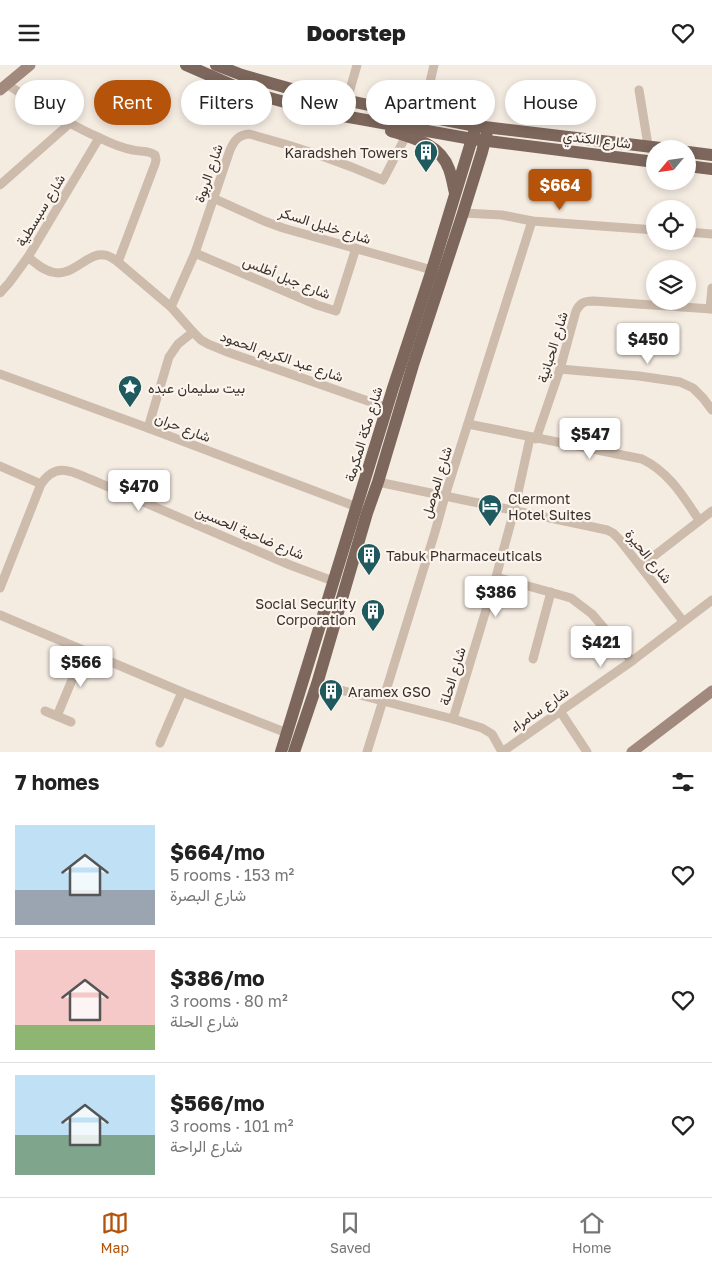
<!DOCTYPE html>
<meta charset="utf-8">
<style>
body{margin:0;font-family:"Golos Text",Vazirmatn,sans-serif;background:#f2f2f2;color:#222;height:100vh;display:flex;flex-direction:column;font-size:19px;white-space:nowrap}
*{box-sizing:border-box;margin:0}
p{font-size:16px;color:#767676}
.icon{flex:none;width:28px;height:28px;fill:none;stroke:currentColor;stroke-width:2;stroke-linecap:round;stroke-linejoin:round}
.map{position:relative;height:687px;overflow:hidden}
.panel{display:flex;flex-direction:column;background:#fff;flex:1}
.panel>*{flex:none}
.top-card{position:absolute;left:15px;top:15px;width:682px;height:45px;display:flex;gap:10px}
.needle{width:32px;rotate:241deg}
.controls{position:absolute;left:646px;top:75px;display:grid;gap:10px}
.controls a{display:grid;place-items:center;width:50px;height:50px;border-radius:50%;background:#fff;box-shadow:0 2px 8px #0003;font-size:25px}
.price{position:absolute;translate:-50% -42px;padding:0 11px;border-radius:5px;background:#fff;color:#222;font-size:16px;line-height:32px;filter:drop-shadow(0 1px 2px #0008)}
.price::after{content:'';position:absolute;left:50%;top:30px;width:15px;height:11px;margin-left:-8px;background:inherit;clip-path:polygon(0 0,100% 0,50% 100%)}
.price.on{background:#b45309;color:#fff}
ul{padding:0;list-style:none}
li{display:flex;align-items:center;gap:15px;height:125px;padding:0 15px}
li+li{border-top:1px solid #e0e0e0}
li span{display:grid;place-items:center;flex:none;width:140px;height:100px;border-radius:0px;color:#555}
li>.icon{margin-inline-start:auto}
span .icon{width:60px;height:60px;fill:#fffc;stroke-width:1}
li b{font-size:21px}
h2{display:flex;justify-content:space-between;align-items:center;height:60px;padding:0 15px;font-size:21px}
.chip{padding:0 18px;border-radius:22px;background:#fff;box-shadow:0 2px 8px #0003;font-size:18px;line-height:45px}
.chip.on{background:#b45309;color:#fff}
header{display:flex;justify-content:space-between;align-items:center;height:65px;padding:0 15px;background:#fff;font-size:22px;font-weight:800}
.tabs{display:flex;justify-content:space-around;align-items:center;height:70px;border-top:1px solid #e0e0e0;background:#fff;font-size:14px;color:#767676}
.tabs a{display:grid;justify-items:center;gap:2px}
.tabs .on{color:#b45309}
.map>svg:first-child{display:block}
</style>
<header><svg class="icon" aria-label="menu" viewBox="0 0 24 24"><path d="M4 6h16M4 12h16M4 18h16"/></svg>Doorstep<svg class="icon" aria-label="heart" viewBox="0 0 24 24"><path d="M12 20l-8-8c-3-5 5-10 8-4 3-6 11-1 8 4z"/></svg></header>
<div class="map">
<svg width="712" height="687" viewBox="0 0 712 687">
<rect width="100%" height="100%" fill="#f4ebe1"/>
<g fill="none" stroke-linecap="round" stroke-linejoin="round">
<!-- street -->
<g stroke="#cdbbac" stroke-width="9">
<path d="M6 19C37 38 67 59 100 73 110 78 122 83 133 85 141 87 148 85 155 90L156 95 155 99 118 197"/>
<polyline points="639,25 648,80"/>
<polyline points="347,35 357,0"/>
<polyline points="422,51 434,0"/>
<polyline points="0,120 69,59"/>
<polyline points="213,133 264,156 283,163 432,205"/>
<polyline points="463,148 502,150 532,156 655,165"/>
<polyline points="688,167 712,169"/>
<polyline points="195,188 317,240 336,246 356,183"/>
<path d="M28 192C35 198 43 205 52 207 73 213 87 187 104 190 109 190 114 194 118 197L171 242 193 267 201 275 208 279 230 288 388 343"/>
<polyline points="0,228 9,218 28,192 99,73"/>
<path d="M171 242 195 188 230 85C234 76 238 70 249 69 295 81 340 96 383 115L406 71"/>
<polyline points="710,244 712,223"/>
<polyline points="560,304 639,311 680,317 693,323 703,333 712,345"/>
<polyline points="0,309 148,363 357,442"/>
<path d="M468 359 642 394C669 407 683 431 699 455"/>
<polyline points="148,363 169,292 178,279 193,267"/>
<path d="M536 374 560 304 576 246C580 238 584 236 593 236L712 244"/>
<polyline points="0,401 41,419"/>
<polyline points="378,417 607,465 613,468 619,474 683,556"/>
<polyline points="641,501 712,446"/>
<polyline points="496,512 571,533 592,549 632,596"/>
<path d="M0 523 41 419C56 397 71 406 90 414L290 500 333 516"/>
<polyline points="0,550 182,627 287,668"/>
<polyline points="533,594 551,527"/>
<polyline points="317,619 453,654 482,663 492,669 502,687"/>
<polyline points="45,646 71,657"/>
<polyline points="560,646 587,687"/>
<polyline points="57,651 84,586"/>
<polyline points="453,654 496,512 514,446 530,373"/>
<polyline points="160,678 182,627"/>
<polyline points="367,687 435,467 445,431 532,156"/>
<polyline points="502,687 632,596 712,535"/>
</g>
<!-- secondary -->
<g stroke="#a18a7d" stroke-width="11">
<polyline points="0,25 30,0"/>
<polyline points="632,687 712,626"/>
</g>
<!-- primary -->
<g stroke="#7d675c" stroke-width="12">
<polyline points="186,0 248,27 321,47 472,74 655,97"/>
<polyline points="216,0 242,10 288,23 397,46 476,61 669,84"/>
<path d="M391 66C414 73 440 79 449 104 452 112 453 120 455 128"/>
<polyline points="688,87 712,90"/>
<polyline points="688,101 712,104"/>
<polyline points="281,687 393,323 432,205 476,61"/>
<polyline points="294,687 317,619 367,448 378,417 413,300 463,148 482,87 488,63"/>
</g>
</g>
<!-- icons -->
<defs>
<g id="building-pin" transform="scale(1.25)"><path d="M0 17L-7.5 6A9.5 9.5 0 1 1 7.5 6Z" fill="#1f5a5e" stroke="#fbf5ee"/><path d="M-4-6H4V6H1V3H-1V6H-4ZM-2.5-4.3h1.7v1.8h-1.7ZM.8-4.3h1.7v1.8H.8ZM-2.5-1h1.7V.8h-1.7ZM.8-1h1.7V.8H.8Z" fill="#fff"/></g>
<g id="sight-pin" transform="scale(1.25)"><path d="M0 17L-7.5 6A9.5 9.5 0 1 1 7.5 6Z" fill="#1f5a5e" stroke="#fbf5ee"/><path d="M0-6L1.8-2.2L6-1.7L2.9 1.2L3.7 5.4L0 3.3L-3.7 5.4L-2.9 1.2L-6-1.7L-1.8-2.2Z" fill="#fff"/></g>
<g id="hotel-pin" transform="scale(1.25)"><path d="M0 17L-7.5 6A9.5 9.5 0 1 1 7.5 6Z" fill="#1f5a5e" stroke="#fbf5ee"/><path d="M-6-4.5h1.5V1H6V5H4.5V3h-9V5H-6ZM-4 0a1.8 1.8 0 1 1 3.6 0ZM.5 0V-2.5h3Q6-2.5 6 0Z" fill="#fff"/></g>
</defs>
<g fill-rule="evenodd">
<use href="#building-pin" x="426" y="87"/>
<use href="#sight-pin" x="130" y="322"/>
<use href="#hotel-pin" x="490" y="441"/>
<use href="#building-pin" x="369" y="490"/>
<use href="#building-pin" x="373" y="546"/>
<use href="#building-pin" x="331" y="626"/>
</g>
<g text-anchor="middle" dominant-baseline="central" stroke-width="4.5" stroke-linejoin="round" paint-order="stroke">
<!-- street labels -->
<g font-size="14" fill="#3b302b" stroke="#fbf5ee">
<text transform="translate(597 74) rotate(7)">شارع الكندي</text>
<text transform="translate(208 108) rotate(-71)">شارع الربوة</text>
<text transform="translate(40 145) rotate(-59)">شارع سبسطية</text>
<text transform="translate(325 160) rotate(17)">شارع خليل السكر</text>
<text transform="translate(287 212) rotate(22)">شارع جبل أطلس</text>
<text transform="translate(552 282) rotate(-73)">شارع الحبانية</text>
<text transform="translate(282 291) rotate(19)">شارع عبد الكريم الحمود</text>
<text transform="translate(183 362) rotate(21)">شارع حران</text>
<text transform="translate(363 369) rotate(-73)">شارع مكة المكرمة</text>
<text transform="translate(436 417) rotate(-73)">شارع الموصل</text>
<text transform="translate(250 467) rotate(23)">شارع ضاحية الحسين</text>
<text transform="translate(649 491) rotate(51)">شارع الحيرة</text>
<text transform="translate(452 611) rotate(-73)">شارع الحلة</text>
<text transform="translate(539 644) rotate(-35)">شارع سامراء</text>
</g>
<!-- poi labels -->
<g font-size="14" fill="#3b302b" stroke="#fbf5ee" text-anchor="start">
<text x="408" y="87" text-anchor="end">Karadsheh Towers</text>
<text x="148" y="322">بيت سليمان عبده</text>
<text x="508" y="433">Clermont<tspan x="508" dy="16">Hotel Suites</tspan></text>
<text x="386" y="490">Tabuk Pharmaceuticals</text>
<text x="356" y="538" text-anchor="end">Social Security<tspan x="356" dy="16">Corporation</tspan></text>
<text x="348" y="626">Aramex GSO</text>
</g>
</g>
</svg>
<div class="controls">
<a><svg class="needle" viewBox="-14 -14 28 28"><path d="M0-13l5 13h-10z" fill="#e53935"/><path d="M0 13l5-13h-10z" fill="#767676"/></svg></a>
<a><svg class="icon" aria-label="locate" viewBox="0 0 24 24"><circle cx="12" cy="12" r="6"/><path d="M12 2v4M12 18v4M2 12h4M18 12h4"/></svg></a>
<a><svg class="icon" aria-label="layers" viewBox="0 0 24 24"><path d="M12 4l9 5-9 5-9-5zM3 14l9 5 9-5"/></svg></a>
</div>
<b class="price on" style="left:560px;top:146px">$664</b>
<b class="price" style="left:648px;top:300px">$450</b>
<b class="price" style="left:590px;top:395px">$547</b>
<b class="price" style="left:139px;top:447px">$470</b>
<b class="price" style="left:496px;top:553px">$386</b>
<b class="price" style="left:601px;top:603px">$421</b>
<b class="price" style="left:81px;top:623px">$566</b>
<div class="top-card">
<a class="chip">Buy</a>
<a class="chip on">Rent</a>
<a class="chip">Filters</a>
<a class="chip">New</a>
<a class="chip">Apartment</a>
<a class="chip">House</a>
</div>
</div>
<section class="panel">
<h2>7 homes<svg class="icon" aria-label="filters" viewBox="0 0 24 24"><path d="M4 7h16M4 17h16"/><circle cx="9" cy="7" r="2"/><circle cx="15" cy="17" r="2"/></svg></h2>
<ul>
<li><span style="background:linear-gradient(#bfe0f5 65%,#9aa5b1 0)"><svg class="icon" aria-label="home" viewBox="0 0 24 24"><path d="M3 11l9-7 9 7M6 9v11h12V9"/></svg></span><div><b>$664/mo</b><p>5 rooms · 153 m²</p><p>شارع البصرة</p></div><svg class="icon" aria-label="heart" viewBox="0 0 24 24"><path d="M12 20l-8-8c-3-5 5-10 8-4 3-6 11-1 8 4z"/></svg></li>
<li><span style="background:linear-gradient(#f6c9c9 75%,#8fb573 0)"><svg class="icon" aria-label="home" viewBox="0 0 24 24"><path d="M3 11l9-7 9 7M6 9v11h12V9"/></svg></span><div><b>$386/mo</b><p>3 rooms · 80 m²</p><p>شارع الحلة</p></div><svg class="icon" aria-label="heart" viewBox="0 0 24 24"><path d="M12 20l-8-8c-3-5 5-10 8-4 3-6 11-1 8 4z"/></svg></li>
<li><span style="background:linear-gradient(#bfe0f5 60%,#7fa58c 0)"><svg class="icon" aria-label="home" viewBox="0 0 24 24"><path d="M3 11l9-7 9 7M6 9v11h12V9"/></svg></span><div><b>$566/mo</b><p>3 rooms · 101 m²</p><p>شارع الراحة</p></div><svg class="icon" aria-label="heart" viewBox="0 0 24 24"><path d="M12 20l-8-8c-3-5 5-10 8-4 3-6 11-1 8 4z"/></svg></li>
</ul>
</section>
<nav class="tabs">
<a class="on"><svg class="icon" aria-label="map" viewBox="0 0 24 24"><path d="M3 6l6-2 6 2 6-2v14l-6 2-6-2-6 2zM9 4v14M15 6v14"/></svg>Map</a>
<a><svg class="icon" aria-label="saved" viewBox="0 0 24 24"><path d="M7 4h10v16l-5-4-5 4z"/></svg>Saved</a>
<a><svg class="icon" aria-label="home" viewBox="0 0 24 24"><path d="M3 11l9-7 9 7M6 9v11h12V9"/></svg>Home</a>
</nav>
